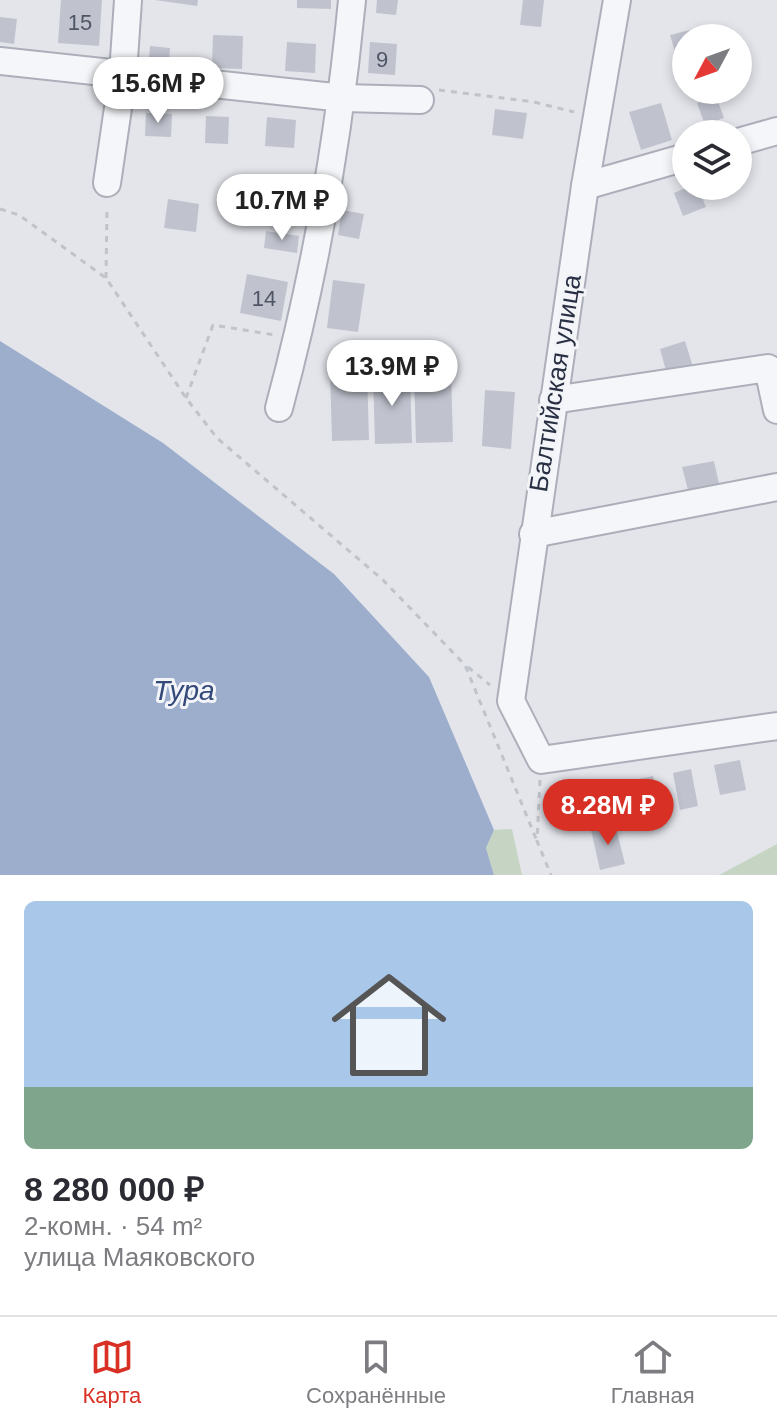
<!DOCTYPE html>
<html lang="ru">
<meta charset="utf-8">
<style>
body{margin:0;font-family:Helvetica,sans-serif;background:#f7f7f7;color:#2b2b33;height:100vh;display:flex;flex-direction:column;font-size:30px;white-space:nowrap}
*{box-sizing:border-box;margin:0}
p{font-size:26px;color:#7c7c81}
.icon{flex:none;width:44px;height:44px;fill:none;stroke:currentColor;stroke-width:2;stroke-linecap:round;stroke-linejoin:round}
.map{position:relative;height:875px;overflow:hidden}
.sheet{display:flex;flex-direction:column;background:#fff;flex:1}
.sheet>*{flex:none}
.needle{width:52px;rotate:229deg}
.buttons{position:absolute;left:672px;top:24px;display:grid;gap:16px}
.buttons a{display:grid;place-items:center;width:80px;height:80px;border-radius:50%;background:#fff;box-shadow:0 4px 12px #0003;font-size:40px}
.price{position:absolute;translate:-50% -68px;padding:0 18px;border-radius:28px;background:#fff;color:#222;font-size:26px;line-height:52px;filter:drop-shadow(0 2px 4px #0008)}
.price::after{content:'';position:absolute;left:50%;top:48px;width:24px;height:18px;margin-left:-12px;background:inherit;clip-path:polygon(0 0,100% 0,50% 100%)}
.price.current{background:#d93025;color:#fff}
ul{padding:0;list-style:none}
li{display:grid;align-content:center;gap:16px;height:424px;padding:0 24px}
li span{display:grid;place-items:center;height:248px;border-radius:12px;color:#555}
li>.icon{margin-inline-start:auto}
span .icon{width:144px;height:144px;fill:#fffc;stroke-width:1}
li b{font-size:34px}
.tab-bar{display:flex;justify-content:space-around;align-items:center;height:112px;border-top:2px solid #e1e1e2;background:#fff;font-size:22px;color:#7c7c81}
.tab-bar a{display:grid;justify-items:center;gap:4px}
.tab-bar .current{color:#d93025}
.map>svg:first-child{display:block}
</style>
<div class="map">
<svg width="777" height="875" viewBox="0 0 777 875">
<rect width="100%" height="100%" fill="#e3e5eb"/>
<!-- green -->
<g fill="#c6d5c3">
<polygon points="512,829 522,875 494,875 486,848 494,830"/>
<polygon points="777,844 777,875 719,875"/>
</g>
<!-- water -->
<polygon fill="#9daecc" points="0,341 163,443 334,574 429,677 494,830 486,848 494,875 0,875"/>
<!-- building -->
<g fill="#c0c3ce">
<polygon points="61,0 102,0 99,46 58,43"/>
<polygon points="155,0 198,0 197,6"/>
<polygon points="297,0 331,0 331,9 297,8"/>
<polygon points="377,0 398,0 396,15 376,13"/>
<polygon points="523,0 544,0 541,27 520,25"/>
<polygon points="0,17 17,19 14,44 0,42"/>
<polygon points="690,30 693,38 686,38 686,59 678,62 670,35"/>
<polygon points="213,35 243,36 242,69 212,68"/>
<polygon points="287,42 316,44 315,73 285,71"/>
<polygon points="370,42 397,44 395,75 368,73"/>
<polygon points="150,46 170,48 169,62 149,61"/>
<polygon points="716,96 724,118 705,125 697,103"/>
<polygon points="661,103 672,140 641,150 629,112"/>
<polygon points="495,109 527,113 523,139 492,135"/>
<polygon points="146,113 172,114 171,137 145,136"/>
<polygon points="206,116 229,117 228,144 205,143"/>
<polygon points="267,117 296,120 294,148 265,146"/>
<polygon points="690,186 697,186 706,207 683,216 674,193"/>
<polygon points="275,195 306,199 303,226 271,222"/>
<polygon points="168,199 199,204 196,232 164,228"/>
<polygon points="342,210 364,214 359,239 338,235"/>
<polygon points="266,231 299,236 297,253 264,248"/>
<polygon points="247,274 288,282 281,321 240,313"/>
<polygon points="333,280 365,284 358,332 327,328"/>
<polygon points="685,341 694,370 668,378 660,349"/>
<polygon points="367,370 369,440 332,441 330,371"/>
<polygon points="451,371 453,442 416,443 414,373"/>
<polygon points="410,373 412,443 375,444 373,374"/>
<polygon points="485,390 515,392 511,449 482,446"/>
<polygon points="714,461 719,484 688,490 682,467"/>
<polygon points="740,760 746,790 720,795 714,765"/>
<polygon points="691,769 698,806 680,810 673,773"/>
<polygon points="653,776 659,805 638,808 633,780"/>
<polygon points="615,824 625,864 600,870 591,830"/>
</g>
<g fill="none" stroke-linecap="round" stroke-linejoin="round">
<!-- minor casing -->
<g stroke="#acafb9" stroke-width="30">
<g id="minor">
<polyline points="617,0 585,186 511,701 541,760 777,726"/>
<polyline points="0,61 343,98 420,100"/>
<polyline points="738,142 777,131"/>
<polyline points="107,183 123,74 128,0"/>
<polyline points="585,186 686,157"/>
<polyline points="553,400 768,368 777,410"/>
<path d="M279 408C315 275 339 137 352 0"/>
<polyline points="533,534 777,487"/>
</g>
</g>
<!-- path -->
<g stroke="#c0c3ca" stroke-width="3" stroke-dasharray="6 6" stroke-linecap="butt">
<polyline points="439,90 534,102 574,112"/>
<polyline points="0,209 19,215 106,278 186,398 217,438 383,580 465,665 537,841"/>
<polyline points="106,278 107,206"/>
<polyline points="186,398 213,325 275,335"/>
<polyline points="468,667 490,685"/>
<polyline points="540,780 537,841 551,875"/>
</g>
<!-- minor -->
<use href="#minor" stroke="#f5f6f9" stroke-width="26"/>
</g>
<g text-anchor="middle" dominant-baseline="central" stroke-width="6" stroke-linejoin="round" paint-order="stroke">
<!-- number labels -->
<g font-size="22" fill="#505566">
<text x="80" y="22">15</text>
<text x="382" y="59">9</text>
<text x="264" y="298">14</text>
</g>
<!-- street labels -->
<g font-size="26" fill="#2a3044" stroke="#f2f4f8">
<text transform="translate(555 383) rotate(-81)">Балтийская улица</text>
</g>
<!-- water labels -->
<g font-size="28" font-style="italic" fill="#334979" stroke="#f2f4f8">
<text x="184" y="690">Тура</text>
</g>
</g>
</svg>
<div class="buttons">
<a><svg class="needle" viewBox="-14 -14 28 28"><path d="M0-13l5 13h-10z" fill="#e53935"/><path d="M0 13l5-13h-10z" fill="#7c7c81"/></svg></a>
<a><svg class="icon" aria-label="layers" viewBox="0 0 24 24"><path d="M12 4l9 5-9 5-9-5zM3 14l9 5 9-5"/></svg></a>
</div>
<b class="price" style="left:158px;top:125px">15.6M ₽</b>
<b class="price" style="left:282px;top:242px">10.7M ₽</b>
<b class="price" style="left:392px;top:408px">13.9M ₽</b>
<b class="price current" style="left:608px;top:847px">8.28M ₽</b>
</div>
<section class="sheet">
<ul>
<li><span style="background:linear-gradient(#a9c7e8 75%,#7fa58c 0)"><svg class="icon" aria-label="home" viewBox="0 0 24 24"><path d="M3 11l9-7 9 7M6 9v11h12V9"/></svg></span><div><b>8 280 000 ₽</b><p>2-комн. · 54 m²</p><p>улица Маяковского</p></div></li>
</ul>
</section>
<nav class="tab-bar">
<a class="current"><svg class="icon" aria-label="map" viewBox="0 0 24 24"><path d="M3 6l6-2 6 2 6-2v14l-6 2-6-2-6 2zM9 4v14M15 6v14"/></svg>Карта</a>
<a><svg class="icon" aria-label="saved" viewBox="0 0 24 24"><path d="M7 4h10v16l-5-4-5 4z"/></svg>Сохранённые</a>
<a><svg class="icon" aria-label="home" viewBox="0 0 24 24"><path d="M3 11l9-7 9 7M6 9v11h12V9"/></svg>Главная</a>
</nav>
